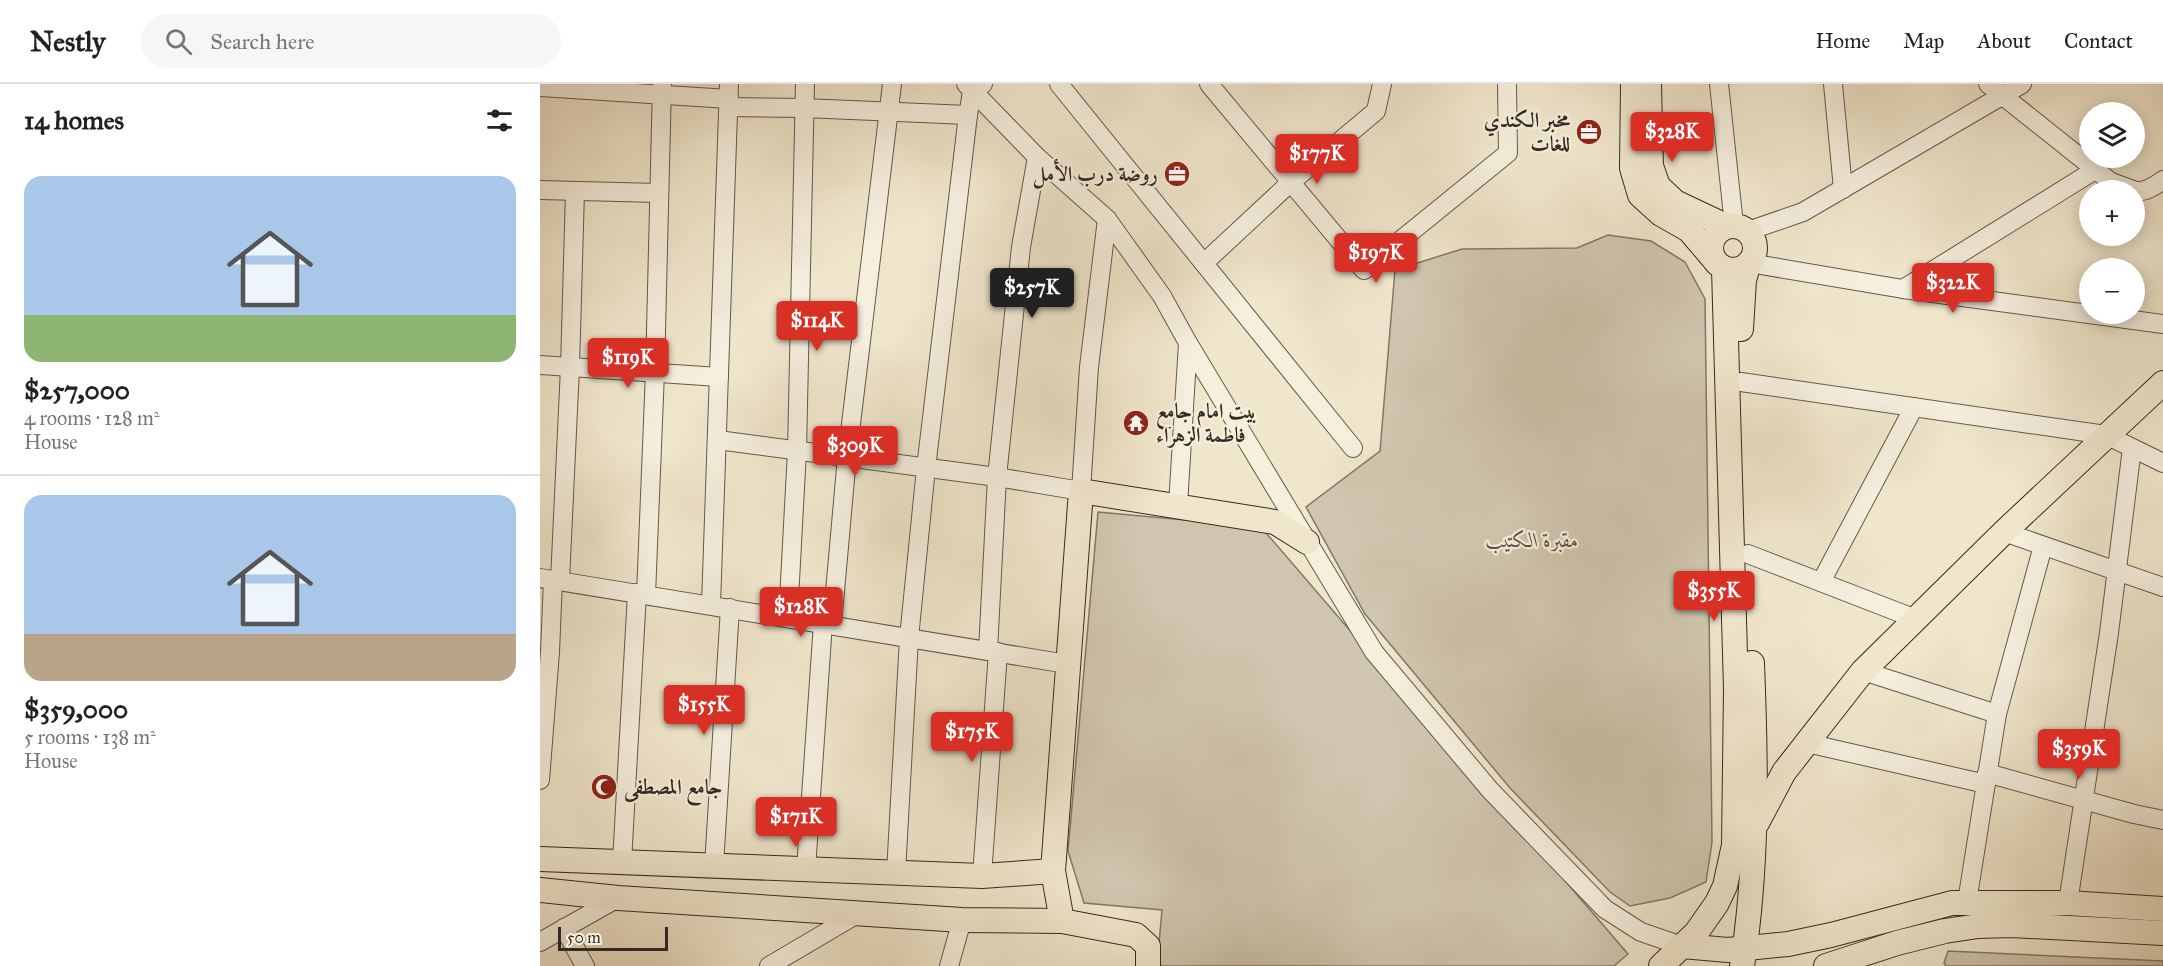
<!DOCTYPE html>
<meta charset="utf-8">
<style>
body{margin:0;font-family:"IM FELL Great Primer",Amiri,serif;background:#f6f6f6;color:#222;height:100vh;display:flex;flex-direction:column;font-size:22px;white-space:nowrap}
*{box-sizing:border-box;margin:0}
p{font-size:20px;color:#767676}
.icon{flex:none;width:33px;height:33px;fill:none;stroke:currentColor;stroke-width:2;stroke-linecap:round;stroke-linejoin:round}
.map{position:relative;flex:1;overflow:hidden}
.sheet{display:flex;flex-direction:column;background:#fff;width:540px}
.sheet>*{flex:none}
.controls{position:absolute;left:1539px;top:18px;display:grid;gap:12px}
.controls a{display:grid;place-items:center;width:66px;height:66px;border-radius:50%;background:#fff;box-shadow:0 3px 15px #0003;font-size:30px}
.scale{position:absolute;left:18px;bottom:15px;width:110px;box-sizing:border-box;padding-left:6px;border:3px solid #352a23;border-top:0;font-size:16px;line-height:21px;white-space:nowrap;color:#352a23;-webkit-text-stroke:4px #f5efde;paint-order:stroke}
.price{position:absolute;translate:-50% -51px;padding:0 14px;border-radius:6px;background:#d93025;color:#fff;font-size:20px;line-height:39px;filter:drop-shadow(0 2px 3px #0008)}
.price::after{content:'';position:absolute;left:50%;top:36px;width:18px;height:14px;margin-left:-9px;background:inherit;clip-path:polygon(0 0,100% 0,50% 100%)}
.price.current{background:#222;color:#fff}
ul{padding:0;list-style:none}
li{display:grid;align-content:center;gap:12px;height:318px;padding:0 24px}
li+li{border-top:2px solid #e0e0e0}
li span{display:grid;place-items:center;height:186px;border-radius:18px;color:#555}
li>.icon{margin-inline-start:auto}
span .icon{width:108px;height:108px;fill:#fffc;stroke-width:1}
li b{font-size:26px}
h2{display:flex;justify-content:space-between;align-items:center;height:72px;padding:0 24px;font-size:26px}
header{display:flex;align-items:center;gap:36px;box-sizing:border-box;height:84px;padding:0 30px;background:#fff;border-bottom:2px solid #e0e0e0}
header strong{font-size:28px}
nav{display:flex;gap:33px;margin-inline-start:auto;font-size:21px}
.search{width:420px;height:54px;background:#f6f6f6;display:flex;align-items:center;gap:15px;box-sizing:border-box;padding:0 21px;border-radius:33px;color:#767676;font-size:22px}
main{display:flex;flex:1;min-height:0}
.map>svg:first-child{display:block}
</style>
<header>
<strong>Nestly</strong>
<div class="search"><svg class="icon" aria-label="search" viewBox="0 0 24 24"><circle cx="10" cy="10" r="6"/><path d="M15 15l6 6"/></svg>Search here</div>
<nav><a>Home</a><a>Map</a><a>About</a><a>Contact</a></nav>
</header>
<main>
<section class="sheet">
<h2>14 homes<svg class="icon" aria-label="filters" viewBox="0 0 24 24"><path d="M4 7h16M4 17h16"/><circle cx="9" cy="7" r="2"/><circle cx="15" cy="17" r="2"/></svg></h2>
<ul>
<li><span style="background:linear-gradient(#a9c7e8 75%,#8fb573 0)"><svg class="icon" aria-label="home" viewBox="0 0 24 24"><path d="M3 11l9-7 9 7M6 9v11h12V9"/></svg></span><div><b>$257,000</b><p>4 rooms · 128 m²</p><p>House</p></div></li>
<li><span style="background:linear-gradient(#a9c7e8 75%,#b9a48a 0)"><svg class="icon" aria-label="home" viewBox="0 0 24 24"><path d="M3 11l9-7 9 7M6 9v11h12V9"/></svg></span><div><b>$359,000</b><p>5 rooms · 138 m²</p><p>House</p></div></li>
</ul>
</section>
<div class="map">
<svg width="1623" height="882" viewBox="0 0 1623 882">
<rect width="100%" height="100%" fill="#f0e6cc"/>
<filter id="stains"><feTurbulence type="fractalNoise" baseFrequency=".00333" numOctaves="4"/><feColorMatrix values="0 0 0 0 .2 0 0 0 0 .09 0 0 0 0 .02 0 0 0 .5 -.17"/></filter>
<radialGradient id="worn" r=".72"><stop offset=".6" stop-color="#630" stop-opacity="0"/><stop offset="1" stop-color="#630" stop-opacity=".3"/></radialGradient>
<!-- green -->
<g fill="#d0c6af" stroke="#827869" stroke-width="1.5">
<polygon points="1068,151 1111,157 1145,178 1165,215 1172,758 1166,798 1130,814 1090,822 1070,808 970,704 825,530 766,423 840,367 855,186 922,165 1037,164"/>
<polygon points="558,428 721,443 1088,870 1074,882 617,882 622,826 544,819 528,767"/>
<polygon points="1408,867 1623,877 1623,882 1406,882 1404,879"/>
</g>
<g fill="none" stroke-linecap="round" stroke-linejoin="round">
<!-- minor casing -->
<g stroke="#64594d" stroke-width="20">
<g id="minor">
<polyline points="426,0 497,73 567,135 622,212 648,259 834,568 950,706 1065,825 1101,848 1142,862"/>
<polyline points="519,0 813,364"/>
<polyline points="669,0 824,186 968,69 967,0"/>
<polyline points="1179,0 1194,141"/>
<polyline points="1293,0 1303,105"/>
<polyline points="1448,0 1571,98 1593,106"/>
<polyline points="0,3 189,15"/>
<polyline points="189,23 264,24 428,31"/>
<polyline points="0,106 119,109"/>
<path d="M1594 107C1605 109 1615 102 1623 96"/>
<polyline points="1208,147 1263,128 1482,0"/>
<polyline points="664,179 751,98 836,27 842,0"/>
<polyline points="1209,179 1363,205 1623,240"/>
<polyline points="1363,205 1555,86"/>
<polyline points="0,281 179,293"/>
<polyline points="1201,298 1566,351 1623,379"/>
<polyline points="178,356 457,393 541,407 549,283 567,135"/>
<polyline points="638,421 648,259"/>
<polyline points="1464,448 1623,503"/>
<polyline points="1208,470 1376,535"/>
<polyline points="0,494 527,580"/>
<polyline points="20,497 30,283 35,107"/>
<polyline points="1281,498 1374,323"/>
<polyline points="106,511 115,288 122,0"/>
<polyline points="171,521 189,0"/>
<polyline points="248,534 257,367 265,0"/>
<polyline points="292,541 307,373 352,0"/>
<polyline points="448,567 457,393 481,163 497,73"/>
<polyline points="1323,587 1457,630"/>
<polyline points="1267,659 1446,700"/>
<polyline points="1447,689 1594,730 1623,736"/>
<polyline points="0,696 10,568 13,496"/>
<polyline points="82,778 97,509"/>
<polyline points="174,782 190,524"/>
<polyline points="266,785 283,539"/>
<polyline points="356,789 369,554 386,384 428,31 432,8 443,0"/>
<polyline points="442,792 458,568"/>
<polyline points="1427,818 1457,630 1503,462"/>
<polyline points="1528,819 1569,549 1592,364"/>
<polyline points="24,844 45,882"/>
<polyline points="0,858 78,814"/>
<polyline points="229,882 319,829"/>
<polyline points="409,882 422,836"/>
</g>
</g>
<!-- major casing -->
<g stroke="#352a23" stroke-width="26">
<g id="major">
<polyline points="1093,0 1092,84 1100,111 1121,130 1149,146 1172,173"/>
<polyline points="1109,0 1111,82 1118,102 1135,118 1186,142"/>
<circle cx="1193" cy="164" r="22"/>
<polyline points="1201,245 1204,196 1209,179"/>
<polyline points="1217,739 1244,688 1323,587 1464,448 1623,299"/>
<polyline points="0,775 442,792 513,787"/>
<polyline points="0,806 78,814 422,836 522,837"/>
<polyline points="1142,862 1188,866 1248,860 1291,851 1412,819 1528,819 1623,825"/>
<polyline points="608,882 608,862 596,851 522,837 513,787 541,407 735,438 767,458"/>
<polyline points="1121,882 1156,849 1177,819 1185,802 1194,761 1196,605 1184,185"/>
<path d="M1202 882C1218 782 1216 680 1212 579"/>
<polyline points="1286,882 1357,859 1405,847 1438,842 1471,841 1623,849"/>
</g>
</g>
<!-- minor -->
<use href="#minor" stroke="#f5efde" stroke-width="18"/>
<!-- major -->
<use href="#major" stroke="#f0e6cc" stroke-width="24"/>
</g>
<!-- icons -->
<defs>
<g id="office-disc" transform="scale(1.35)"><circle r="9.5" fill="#8f2418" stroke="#f5efde"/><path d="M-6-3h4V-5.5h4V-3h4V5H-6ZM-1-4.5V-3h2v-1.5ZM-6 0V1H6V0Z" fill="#fff"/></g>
<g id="temple-disc" transform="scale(1.35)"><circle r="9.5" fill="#8f2418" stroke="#f5efde"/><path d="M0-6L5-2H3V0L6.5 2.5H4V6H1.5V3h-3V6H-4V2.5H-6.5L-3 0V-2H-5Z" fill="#fff"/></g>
<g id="mosque-disc" transform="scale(1.35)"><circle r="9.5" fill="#8f2418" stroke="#f5efde"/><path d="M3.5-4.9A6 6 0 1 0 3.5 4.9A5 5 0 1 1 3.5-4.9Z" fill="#fff"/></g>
</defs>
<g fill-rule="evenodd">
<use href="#office-disc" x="1049" y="48"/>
<use href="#office-disc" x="637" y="90"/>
<use href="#temple-disc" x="596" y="339"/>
<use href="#mosque-disc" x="64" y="703"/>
</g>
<g text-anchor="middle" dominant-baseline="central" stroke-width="4.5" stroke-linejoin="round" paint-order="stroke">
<!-- poi labels -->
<g font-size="21" font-weight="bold" fill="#352a23" stroke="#f5efde" text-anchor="end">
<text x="1030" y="36">مخبر الكندي<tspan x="1030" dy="24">للغات</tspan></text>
<text x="618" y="90">روضة درب الأمل</text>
<text x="616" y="327" text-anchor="start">بيت امام جامع<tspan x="616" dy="24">فاطمة الزهراء</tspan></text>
<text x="84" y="703" text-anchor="start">جامع المصطفى</text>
</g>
<!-- park labels -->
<g font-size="21" font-style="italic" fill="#5c5146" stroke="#f5efde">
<text x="992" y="456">مقبرة الكتيب</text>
</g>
</g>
<rect width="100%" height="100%" filter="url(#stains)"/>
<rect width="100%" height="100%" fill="url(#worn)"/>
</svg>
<div class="controls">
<a><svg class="icon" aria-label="layers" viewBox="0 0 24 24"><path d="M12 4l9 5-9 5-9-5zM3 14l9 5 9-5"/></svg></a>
<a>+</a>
<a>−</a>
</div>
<div class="scale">50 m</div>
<b class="price" style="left:1132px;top:79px">$328K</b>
<b class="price" style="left:777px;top:101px">$177K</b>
<b class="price" style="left:836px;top:200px">$197K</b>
<b class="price" style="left:1413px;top:230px">$322K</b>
<b class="price current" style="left:492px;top:235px">$257K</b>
<b class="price" style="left:277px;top:268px">$114K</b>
<b class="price" style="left:88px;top:305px">$119K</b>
<b class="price" style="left:315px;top:393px">$309K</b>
<b class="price" style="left:1174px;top:538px">$355K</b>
<b class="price" style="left:261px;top:554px">$128K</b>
<b class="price" style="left:164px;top:652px">$155K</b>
<b class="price" style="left:432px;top:679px">$175K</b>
<b class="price" style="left:1539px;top:696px">$359K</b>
<b class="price" style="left:256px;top:764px">$171K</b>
</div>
</main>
